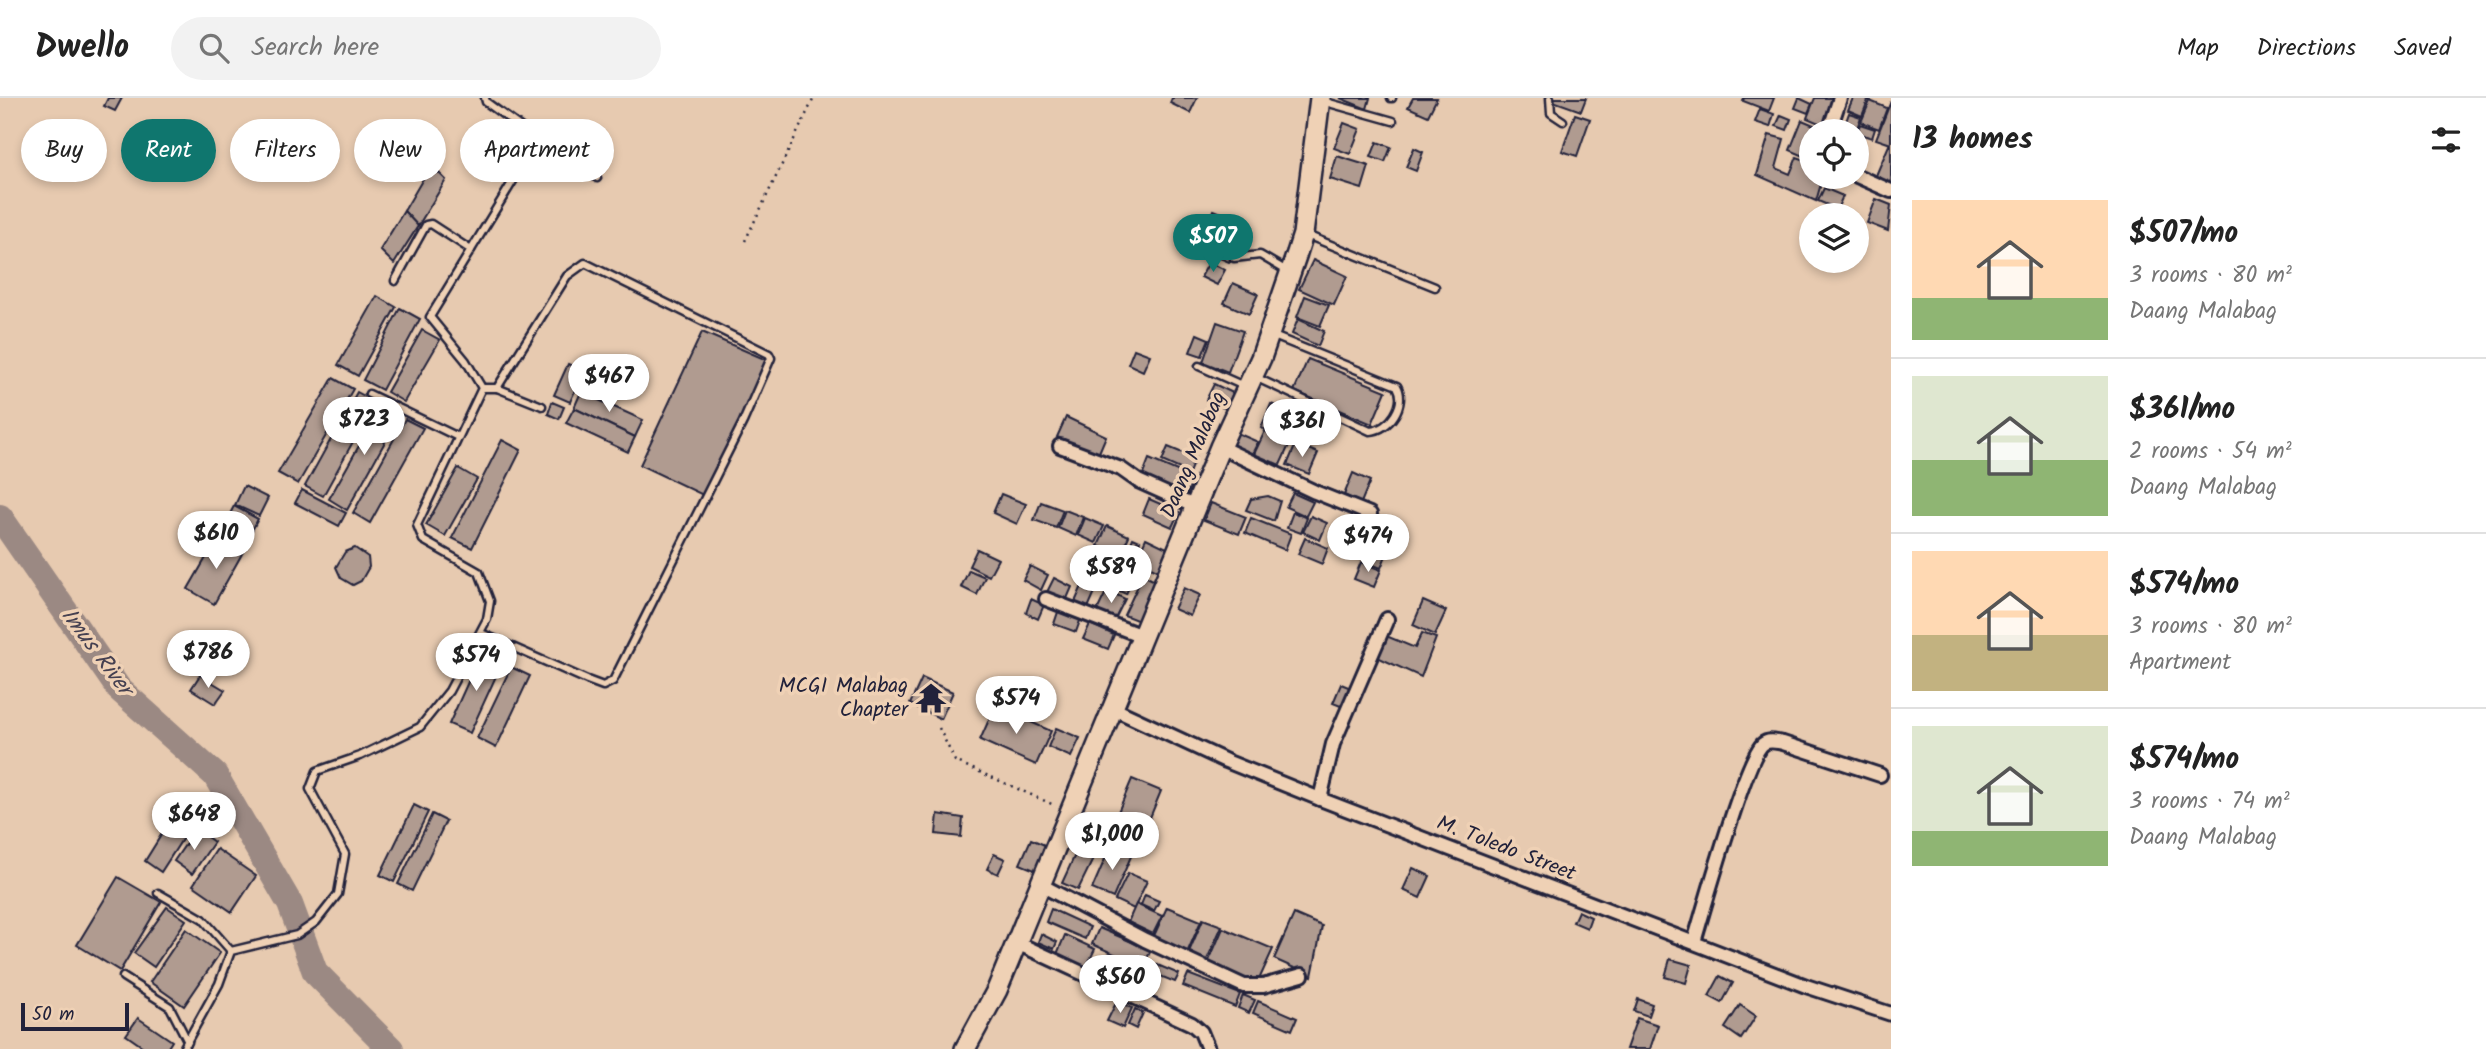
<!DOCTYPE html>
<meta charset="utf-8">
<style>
body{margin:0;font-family:Kalam,sans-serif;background:#f2f2f2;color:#222;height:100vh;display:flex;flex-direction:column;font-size:26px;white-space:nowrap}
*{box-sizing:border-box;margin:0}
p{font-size:23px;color:#767676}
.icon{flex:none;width:38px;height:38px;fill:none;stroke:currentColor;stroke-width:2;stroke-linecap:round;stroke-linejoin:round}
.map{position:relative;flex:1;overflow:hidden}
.panel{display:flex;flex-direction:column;background:#fff;width:595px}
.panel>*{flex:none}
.hud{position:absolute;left:21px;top:21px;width:665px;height:63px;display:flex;gap:14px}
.tools{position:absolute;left:1799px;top:21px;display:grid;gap:14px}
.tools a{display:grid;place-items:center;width:70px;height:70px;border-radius:50%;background:#fff;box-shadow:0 4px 10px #0003;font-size:35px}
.scale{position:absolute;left:21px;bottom:18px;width:108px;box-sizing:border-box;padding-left:7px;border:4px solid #22223b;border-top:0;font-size:19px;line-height:24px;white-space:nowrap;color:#22223b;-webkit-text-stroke:5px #efd1b5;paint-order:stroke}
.price{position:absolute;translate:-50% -60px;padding:0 16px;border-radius:24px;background:#fff;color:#222;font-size:23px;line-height:46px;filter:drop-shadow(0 2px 4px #0008)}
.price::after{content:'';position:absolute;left:50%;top:42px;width:21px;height:16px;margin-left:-10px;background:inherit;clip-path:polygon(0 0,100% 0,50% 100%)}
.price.active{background:#0f766e;color:#fff}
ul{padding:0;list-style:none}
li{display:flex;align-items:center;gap:21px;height:175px;padding:0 21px}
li+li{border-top:2px solid #e0e0e0}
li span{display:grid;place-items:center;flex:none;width:196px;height:140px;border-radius:0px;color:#555}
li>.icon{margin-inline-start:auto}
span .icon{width:84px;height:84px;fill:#fffc;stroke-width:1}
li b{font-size:30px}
h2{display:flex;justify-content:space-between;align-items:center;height:84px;padding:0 21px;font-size:30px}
.pill{padding:0 24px;border-radius:32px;background:#fff;box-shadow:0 4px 10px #0003;font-size:24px;line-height:63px}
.pill.active{background:#0f766e;color:#fff}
header{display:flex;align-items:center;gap:42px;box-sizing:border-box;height:98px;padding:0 35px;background:#fff;border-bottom:2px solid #e0e0e0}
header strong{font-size:33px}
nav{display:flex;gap:38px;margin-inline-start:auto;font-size:24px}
.search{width:490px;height:63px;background:#f2f2f2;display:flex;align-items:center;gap:18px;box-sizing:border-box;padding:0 24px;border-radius:38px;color:#767676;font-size:26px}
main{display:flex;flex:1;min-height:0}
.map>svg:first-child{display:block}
</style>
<header>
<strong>Dwello</strong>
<div class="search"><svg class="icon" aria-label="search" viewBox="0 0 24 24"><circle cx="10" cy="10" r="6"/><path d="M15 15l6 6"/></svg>Search here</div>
<nav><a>Map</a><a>Directions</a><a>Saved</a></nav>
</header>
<main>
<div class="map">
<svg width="1891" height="951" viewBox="0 0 1891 951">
<rect width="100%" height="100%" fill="#e7cab0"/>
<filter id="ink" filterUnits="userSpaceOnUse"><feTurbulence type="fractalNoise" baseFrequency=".0143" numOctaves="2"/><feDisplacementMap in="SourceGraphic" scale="14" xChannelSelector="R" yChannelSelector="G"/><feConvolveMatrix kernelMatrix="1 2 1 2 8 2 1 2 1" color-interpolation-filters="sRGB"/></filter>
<g filter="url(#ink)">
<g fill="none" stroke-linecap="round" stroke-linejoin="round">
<!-- river -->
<polyline stroke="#9b8983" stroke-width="26" points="0,419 119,591 215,677 290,806 315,874 391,951"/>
</g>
<!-- building -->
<g fill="#b09b90" stroke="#22223b" stroke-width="2">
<polygon points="108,0 122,0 115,13 104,8"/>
<polygon points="1172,0 1197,0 1190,15 1170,5"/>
<polygon points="1340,0 1370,0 1367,11"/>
<polygon points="1413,0 1437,0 1428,18 1408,9"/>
<polygon points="1554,0 1586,0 1581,13 1553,3"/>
<polygon points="1744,0 1774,0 1769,13 1743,3"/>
<polygon points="1799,0 1812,6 1808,15 1795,10"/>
<polygon points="1815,0 1837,0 1826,28 1807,20"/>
<polygon points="1853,0 1869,0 1862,18 1848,12"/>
<polygon points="1870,3 1887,10 1879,31 1861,24"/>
<polygon points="1891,3 1891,46 1876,41"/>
<polygon points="1760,11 1774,16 1770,29 1755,24"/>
<polygon points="1849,15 1861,19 1856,33 1844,29"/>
<polygon points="1575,16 1590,21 1577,58 1562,53"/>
<polygon points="1781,17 1791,21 1787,32 1776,28"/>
<polygon points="1802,22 1826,32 1811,33 1811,61 1790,52"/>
<polygon points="1344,25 1360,31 1350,56 1334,50"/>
<polygon points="1860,26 1875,31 1872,40 1857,35"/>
<polygon points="1769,37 1784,41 1776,70 1790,76 1797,59 1811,64 1811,79 1823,79 1816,103 1757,77"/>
<polygon points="95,39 103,42 96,56 89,52"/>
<polygon points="1377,44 1391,49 1385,64 1371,59"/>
<polygon points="1889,47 1891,48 1891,89 1874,82"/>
<polygon points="80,48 97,56 86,78 69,70"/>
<polygon points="1414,50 1423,54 1416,73 1406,69"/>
<polygon points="1337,58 1369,68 1362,91 1330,81"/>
<polygon points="431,67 446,82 418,128 404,113"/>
<polygon points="1824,90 1843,98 1837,111 1818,103"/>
<polygon points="1876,101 1891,107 1888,133 1867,125"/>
<polygon points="1214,112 1246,125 1229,164 1198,151"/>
<polygon points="404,113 418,128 394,166 380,152"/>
<polygon points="1313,162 1347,178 1334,207 1299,191"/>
<polygon points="1209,164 1225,172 1217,187 1201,179"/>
<polygon points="1233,185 1258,196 1249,216 1224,205"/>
<polygon points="377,198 396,209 358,278 338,267"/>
<polygon points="1305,198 1329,207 1320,228 1297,219"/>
<polygon points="400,210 420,221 382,292 363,282"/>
<polygon points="1298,221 1324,233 1318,248 1292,236"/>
<polygon points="1217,224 1243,233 1228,274 1203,264"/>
<polygon points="422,232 440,242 404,304 387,294"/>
<polygon points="702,234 769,263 705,398 640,367"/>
<polygon points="1197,236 1209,241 1202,258 1190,254"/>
<polygon points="1134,251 1150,257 1143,273 1128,266"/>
<polygon points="1308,261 1386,293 1372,326 1294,293"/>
<polygon points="568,266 584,273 570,304 554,297"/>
<polygon points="333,280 353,291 298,386 278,375"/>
<polygon points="1214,286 1233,295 1226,311 1206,302"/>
<polygon points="357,294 375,304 323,398 305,388"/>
<polygon points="581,294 643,322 635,339 574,310"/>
<polygon points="552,304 564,309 559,321 548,316"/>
<polygon points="1271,306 1296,316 1286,340 1261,330"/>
<polygon points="382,307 400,317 347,412 329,401"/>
<polygon points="574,310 635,339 628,354 566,325"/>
<polygon points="1066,319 1106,338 1098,357 1057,339"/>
<polygon points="405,321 423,330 370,425 353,415"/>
<polygon points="1265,333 1290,345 1280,367 1254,356"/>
<polygon points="1237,335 1258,344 1252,356 1231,347"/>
<polygon points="502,342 521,352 472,450 452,440"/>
<polygon points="1296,346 1318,355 1309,376 1287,367"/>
<polygon points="1168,349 1195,360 1189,375 1162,363"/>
<polygon points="1149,361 1194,380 1186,398 1142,379"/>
<polygon points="458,370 477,381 445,438 426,427"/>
<polygon points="1353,375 1370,383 1361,405 1344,397"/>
<polygon points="244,388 268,400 259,418 235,407"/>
<polygon points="302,392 346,415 339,428 295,405"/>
<polygon points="1293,395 1313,404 1306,418 1286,409"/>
<polygon points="1001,396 1026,406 1017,426 993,415"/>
<polygon points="1268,398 1280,403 1274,423 1246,412 1251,401"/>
<polygon points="1149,401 1179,414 1172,429 1143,416"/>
<polygon points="1041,404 1063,412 1056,430 1034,422"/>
<polygon points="1211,405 1246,419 1239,436 1204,422"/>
<polygon points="234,408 258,421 246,444 222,431"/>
<polygon points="1065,412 1083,419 1076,438 1058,430"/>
<polygon points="1293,414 1307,420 1301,435 1287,430"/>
<polygon points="1376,417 1400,429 1391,449 1367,438"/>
<polygon points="1311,418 1327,425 1320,442 1303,434"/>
<polygon points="1085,420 1104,428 1096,445 1078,437"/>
<polygon points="1251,420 1291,436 1285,452 1245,435"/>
<polygon points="1107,428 1129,438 1120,458 1098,448"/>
<polygon points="218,439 243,454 214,506 188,491"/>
<polygon points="1133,440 1140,443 1133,460 1126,457"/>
<polygon points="1146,440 1169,451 1159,473 1136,462"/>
<polygon points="1305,440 1328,450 1322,466 1298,456"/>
<polygon points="1373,444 1389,450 1381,470 1366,464"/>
<polygon points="355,450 368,459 369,469 361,483 353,487 341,480 336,469 345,454"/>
<polygon points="977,451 998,461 989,478 969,468"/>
<polygon points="1116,456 1139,467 1126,496 1103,486"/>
<polygon points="1361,464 1381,472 1374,489 1354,481"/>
<polygon points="1030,468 1048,477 1041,492 1023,482"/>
<polygon points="969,472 985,479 977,497 961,489"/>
<polygon points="1143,477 1157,484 1139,523 1124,517"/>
<polygon points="1054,480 1072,489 1066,503 1047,494"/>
<polygon points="1082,488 1095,494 1088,510 1075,504"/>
<polygon points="1184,490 1200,497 1190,518 1174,511"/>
<polygon points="1107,492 1125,501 1115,521 1097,513"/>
<polygon points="1031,501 1044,507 1038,521 1026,515"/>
<polygon points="1423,503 1446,513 1435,537 1413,527"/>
<polygon points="1059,511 1081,520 1076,534 1054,526"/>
<polygon points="1090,526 1114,537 1108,551 1083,541"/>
<polygon points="1422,535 1436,540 1421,579 1375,558 1384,537 1415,550"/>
<polygon points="481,555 502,565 470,635 449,626"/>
<polygon points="511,569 530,578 496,650 477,640"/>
<polygon points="200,577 225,592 215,606 191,591"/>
<polygon points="922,580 953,594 941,621 910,606"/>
<polygon points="1341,586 1351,590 1343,609 1333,605"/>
<polygon points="995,608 1051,633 1036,667 980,642"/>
<polygon points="1056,630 1080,640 1071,659 1048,649"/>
<polygon points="1132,681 1161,693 1147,727 1118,714"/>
<polygon points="414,707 428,714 394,784 380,777"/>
<polygon points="432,716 446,723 412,793 398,786"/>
<polygon points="938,716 963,720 961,739 936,736"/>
<polygon points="1117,717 1130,722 1126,733 1113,727"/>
<polygon points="173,718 190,729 161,774 145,763"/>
<polygon points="196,731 214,744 192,776 174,763"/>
<polygon points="1031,741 1047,748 1037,773 1020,766"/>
<polygon points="1080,746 1097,753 1078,792 1062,785"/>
<polygon points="1111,747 1132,756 1113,800 1092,791"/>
<polygon points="217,751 256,778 232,814 193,787"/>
<polygon points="994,756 1005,761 998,776 987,771"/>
<polygon points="1413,770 1430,778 1420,800 1403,792"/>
<polygon points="1128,775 1147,783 1134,811 1115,802"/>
<polygon points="118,779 161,804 120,873 77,847"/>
<polygon points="1145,797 1159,803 1154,813 1141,807"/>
<polygon points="1136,806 1162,818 1153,836 1128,824"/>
<polygon points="167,809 186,822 154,869 134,855"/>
<polygon points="1167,809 1201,823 1187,855 1153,840"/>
<polygon points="1051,811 1090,829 1085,841 1046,824"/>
<polygon points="1578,813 1591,819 1587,830 1573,824"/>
<polygon points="1294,816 1322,828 1312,878 1274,861"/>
<polygon points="1203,821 1222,828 1206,864 1188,856"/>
<polygon points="1099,830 1151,852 1143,869 1092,846"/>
<polygon points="1223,830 1273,851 1257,886 1208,865"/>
<polygon points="186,831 220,855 184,908 150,884"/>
<polygon points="1041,836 1057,844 1054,851 1038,844"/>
<polygon points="1065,837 1095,851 1086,870 1057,856"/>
<polygon points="1670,861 1691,867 1686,885 1665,879"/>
<polygon points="1148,863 1179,876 1175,884 1145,872"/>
<polygon points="1188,876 1240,896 1235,909 1183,888"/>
<polygon points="1720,878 1733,885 1722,905 1709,898"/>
<polygon points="1243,897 1255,902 1249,915 1238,910"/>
<polygon points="1638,901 1652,906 1648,918 1634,913"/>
<polygon points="1117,903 1132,910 1123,930 1107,923"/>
<polygon points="1258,903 1297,920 1292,932 1253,915"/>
<polygon points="1740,907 1756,918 1741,941 1725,930"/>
<polygon points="1135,911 1143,915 1136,931 1128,927"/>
<polygon points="138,920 172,943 167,951 146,951 126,937"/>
<polygon points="1637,920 1658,927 1650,951 1626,951"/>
</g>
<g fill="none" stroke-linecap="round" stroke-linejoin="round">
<!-- lane casing -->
<g stroke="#22223b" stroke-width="11">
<g id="lane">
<polyline points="485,0 486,4 538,42"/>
<polyline points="1391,0 1392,0"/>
<polyline points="1550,0 1551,15 1563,23"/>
<polyline points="1322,3 1393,23"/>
<polyline points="1304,136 1435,189"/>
<polyline points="471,152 538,42 597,80"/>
<polyline points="1234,160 1260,157 1287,173"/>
<polyline points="1199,268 1246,289"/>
<path d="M1255 279 1370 333C1390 332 1407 306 1397 288L1271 237"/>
<polyline points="497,290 542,308"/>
<polyline points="369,296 458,339"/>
<polyline points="481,535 587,582 603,588 613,583 743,324 771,260 769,256 585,165 567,178 497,290 482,290"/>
<polyline points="158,795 203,821 231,853"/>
<polyline points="123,879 170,909 188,944"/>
<polyline points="183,951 219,886 231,853 297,837 316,824 338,796 345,756 310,691 317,673 360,658 420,629 449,593 487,521 490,503 479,474 423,442 417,427 482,290 466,263 430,219 471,152 431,126 426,127 395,183"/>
</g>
</g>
<!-- street casing -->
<g stroke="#22223b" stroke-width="18">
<g id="street">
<polyline points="1829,33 1840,0"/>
<polyline points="1857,78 1891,93"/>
<polyline points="1060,348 1121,371 1138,383 1196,409"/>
<polyline points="1220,349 1315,394 1370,416"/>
<polyline points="1046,501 1142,538"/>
<polyline points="1112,610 1226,663 1320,701 1806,888 1891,916"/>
<polyline points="1320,701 1333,646 1387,521"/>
<polyline points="1041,787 1145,842 1244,888 1263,888 1302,877"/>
<path d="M1694 844C1703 814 1746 659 1763 646 1769 641 1776 644 1783 645L1880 677"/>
<polyline points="1017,845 1192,926 1201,934 1208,951"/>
</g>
</g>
<!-- secondary casing -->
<g stroke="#22223b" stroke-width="24">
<polyline id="secondary" points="965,951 997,892 1220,349 1261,260 1297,155 1303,136 1320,0"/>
</g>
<!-- path -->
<g stroke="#22223b" stroke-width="2.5" stroke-dasharray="2 5" stroke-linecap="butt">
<polyline points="745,143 814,0"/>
<polyline points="939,630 955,663 1054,707"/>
</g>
<!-- lane -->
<use href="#lane" stroke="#efd1b5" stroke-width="6"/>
<!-- street -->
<use href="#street" stroke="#efd1b5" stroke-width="12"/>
<!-- secondary -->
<use href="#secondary" stroke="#efd1b5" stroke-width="19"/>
</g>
</g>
<!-- icons -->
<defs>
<g id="temple-bare" transform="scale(2.415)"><path d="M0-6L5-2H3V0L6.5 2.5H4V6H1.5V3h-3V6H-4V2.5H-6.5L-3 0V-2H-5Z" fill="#22223b" stroke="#efd1b5" stroke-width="2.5" paint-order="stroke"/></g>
</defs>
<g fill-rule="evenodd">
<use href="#temple-bare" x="931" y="600"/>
</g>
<g text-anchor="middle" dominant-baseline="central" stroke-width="7" stroke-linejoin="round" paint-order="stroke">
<!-- street labels -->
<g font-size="21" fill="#22223b" stroke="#efd1b5">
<text transform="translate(1194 357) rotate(-67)">Daang Malabag</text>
<text transform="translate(1506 751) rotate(21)">M. Toledo Street</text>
</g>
<!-- poi labels -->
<g font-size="21" fill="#22223b" stroke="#efd1b5" text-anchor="end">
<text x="908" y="588">MCGI Malabag<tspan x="908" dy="24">Chapter</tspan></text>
</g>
<!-- water labels -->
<g font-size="23" font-style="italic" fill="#464151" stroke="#efd1b5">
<text transform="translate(96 554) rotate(53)">Imus River</text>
</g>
</g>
</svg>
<div class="tools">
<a><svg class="icon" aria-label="locate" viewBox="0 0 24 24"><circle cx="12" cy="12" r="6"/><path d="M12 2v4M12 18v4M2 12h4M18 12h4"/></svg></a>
<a><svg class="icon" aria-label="layers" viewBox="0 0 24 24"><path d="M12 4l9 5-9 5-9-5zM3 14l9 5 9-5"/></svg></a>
</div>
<div class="scale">50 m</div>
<b class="price active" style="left:1213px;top:176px">$507</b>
<b class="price" style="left:609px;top:316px">$467</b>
<b class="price" style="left:364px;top:359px">$723</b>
<b class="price" style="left:1302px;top:361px">$361</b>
<b class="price" style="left:216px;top:473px">$610</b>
<b class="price" style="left:1368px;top:476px">$474</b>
<b class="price" style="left:1111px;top:507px">$589</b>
<b class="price" style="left:208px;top:592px">$786</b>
<b class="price" style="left:476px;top:595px">$574</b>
<b class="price" style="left:1016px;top:638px">$574</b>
<b class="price" style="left:194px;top:754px">$648</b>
<b class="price" style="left:1112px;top:774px">$1,000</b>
<b class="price" style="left:1120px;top:917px">$560</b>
<div class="hud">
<a class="pill">Buy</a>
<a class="pill active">Rent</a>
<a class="pill">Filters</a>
<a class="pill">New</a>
<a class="pill">Apartment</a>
</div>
</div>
<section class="panel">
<h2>13 homes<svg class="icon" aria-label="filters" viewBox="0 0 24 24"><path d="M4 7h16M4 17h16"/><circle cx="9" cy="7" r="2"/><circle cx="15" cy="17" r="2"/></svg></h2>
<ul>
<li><span style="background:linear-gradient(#ffd9b3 70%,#8fb573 0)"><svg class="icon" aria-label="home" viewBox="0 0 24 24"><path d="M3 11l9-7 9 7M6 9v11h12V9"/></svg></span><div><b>$507/mo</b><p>3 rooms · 80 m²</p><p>Daang Malabag</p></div></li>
<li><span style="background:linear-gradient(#dfe7d0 60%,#8fb573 0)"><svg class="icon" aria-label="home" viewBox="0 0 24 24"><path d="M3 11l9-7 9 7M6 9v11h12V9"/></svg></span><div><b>$361/mo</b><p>2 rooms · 54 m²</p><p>Daang Malabag</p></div></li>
<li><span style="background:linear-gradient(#ffd9b3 60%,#c2b280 0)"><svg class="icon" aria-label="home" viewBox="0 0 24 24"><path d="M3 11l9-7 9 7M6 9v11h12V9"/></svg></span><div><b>$574/mo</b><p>3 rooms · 80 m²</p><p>Apartment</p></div></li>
<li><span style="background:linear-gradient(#dfe7d0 75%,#8fb573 0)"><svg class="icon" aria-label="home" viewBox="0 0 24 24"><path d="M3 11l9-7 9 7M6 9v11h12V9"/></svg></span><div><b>$574/mo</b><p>3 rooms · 74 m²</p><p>Daang Malabag</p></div></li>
</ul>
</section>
</main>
